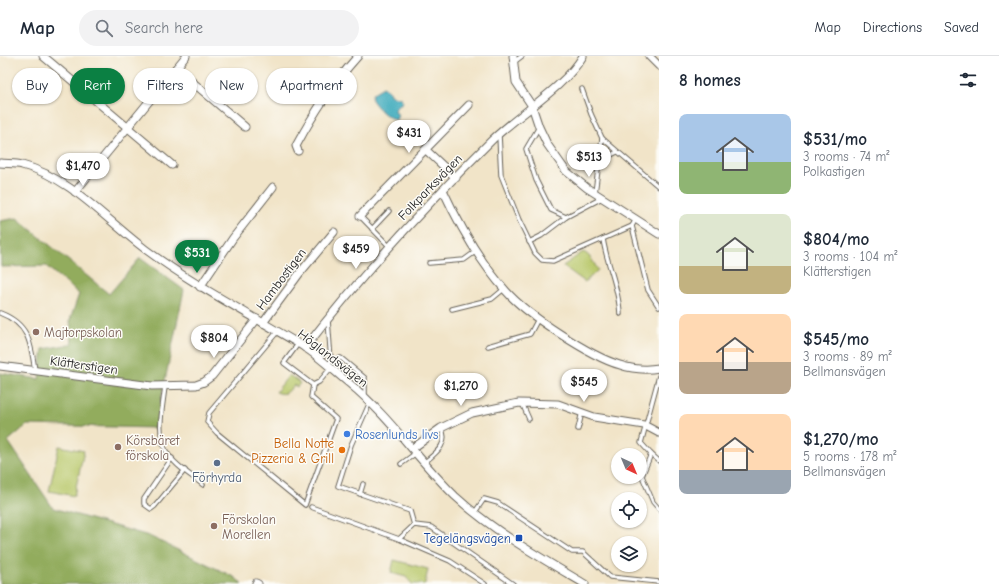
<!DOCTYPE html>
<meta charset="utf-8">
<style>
body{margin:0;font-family:"Comic Neue",sans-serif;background:#f2f2f3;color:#1f2937;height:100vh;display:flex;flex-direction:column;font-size:15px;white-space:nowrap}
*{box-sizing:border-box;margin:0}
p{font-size:13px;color:#747a83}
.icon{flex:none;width:22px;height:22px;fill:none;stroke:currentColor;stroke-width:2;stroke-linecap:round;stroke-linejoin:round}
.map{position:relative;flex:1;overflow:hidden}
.sheet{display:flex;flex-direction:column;background:#fff;width:340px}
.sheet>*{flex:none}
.top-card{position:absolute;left:12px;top:12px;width:380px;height:36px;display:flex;gap:8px}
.needle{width:26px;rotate:136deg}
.controls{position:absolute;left:611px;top:392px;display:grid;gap:8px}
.controls a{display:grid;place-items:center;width:36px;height:36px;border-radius:50%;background:#fff;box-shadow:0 1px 3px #0004;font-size:20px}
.price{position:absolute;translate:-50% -34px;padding:0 9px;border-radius:14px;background:#fff;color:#222;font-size:13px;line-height:26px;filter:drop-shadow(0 1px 2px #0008)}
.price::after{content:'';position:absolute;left:50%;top:24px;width:12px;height:9px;margin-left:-6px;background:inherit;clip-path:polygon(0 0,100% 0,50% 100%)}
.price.current{background:#0b8043;color:#fff}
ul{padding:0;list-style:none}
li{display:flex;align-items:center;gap:12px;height:100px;padding:0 20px}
li span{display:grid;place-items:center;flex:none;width:112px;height:80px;border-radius:8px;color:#555}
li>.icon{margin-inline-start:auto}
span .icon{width:48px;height:48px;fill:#fffc;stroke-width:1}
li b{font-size:17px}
h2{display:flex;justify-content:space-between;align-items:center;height:48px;padding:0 20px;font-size:17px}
.pill{padding:0 14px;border-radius:18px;background:#fff;box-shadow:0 1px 3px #0004;font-size:14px;line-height:36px}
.pill.current{background:#0b8043;color:#fff}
header{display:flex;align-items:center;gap:24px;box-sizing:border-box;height:56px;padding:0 20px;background:#fff;border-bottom:1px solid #e0e1e3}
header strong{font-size:19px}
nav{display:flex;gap:22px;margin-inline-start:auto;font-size:14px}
.search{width:280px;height:36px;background:#f2f2f3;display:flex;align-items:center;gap:10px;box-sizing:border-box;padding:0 14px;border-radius:22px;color:#747a83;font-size:15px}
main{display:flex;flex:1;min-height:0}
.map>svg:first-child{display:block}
</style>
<header>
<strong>Map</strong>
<div class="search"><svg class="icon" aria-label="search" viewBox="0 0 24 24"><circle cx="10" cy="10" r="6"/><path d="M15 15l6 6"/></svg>Search here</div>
<nav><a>Map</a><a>Directions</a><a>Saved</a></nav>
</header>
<main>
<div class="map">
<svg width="659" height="528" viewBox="0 0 659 528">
<rect width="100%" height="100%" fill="#fdfcf7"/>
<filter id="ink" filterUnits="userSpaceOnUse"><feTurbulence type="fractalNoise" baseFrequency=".025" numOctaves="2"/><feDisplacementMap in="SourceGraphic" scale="8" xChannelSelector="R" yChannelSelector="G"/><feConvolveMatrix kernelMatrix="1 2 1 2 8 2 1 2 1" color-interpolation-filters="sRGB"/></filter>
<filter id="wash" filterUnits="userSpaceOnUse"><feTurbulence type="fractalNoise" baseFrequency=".012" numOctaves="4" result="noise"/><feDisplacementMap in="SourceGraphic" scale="16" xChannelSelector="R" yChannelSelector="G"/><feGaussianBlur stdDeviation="0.9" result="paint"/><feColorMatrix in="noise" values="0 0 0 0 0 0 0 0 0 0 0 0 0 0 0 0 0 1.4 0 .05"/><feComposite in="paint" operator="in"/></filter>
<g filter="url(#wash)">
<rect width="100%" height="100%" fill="#f1e4c8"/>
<!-- green -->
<g fill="#b8c769" stroke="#6a7242">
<path d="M583 196C591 199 594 208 598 214L585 226 563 210Z"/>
<path d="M289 319 300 327 297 331 294 329C288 336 285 340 276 336Z"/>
<polygon points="59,390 84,395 74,440 49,435"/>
<polygon points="394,504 428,513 425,528 412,528 406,521 391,517"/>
</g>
<!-- forest -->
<polygon fill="#92ac5d" stroke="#57643c" points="17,162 109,238 140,202 184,234 155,372 27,369 8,385 53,452 149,480 234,521 243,528 0,528 0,317 39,323 43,293 72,288 70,264 79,238 46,210 1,211 0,165"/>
<!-- water -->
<path fill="#3daabc" stroke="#2c636c" d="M383 31 389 35 390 39 401 42 403 46 396 51 395 55 398 59 396 64C388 63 375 50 371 42L373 37Z"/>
</g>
<g filter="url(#ink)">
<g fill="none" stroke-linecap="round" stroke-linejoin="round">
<!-- service casing -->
<g stroke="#676258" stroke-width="5.5">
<g id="service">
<polyline points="514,6 522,0"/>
<polyline points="582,33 591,58 602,82 595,137"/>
<polyline points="539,71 526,93 536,124 551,154 566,161 602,142"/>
<polyline points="499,79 501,119 519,164 535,197 542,204 553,205 632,170 636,163"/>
<polyline points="602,82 659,131"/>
<polyline points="601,104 617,96"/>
<polyline points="360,160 389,190"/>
<polyline points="632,170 648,234 659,251"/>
<polyline points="372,173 389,155"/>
<path d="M603 183C607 209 619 231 620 258"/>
<polyline points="529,186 541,180 566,161"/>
<polyline points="429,207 464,204 475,196"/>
<polyline points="452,253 492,243 504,233"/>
<path d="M0 257C29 268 31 287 35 315"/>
<polyline points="328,264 331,305"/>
<polyline points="278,275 209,357 207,366 217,377 305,449 336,363 311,341 313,329"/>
<polyline points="298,288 284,307 313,329 319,326 330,313"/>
<polyline points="488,290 530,278 538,263"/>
<polyline points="327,310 331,305 341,302 365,322 365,340"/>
<polyline points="659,320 641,387 651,398 642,420 653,446 659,453"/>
<path d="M165 330C163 350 156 377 166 395 174 409 191 419 203 429"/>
<polyline points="370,346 351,389 338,430 410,455 414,469"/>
<polyline points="522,347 529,363"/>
<polyline points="578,373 582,356"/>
<polyline points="651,398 659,405"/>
<polyline points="172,402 144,443 144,448 151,453 155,450 185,414"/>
<path d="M425 406C436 397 450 387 441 372"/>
<polyline points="401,408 416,397"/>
<polyline points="360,438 363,428"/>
<polyline points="311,451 399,483 450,505 485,528"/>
<polyline points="475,456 484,443 498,447 572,496 583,496 610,521 659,526"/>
<polyline points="399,483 414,469 431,471 513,528"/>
</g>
</g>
<!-- minor casing -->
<g stroke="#676258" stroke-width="9">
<g id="minor">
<polyline points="43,0 172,109"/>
<polyline points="513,0 516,26 532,50 539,71 547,88 566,115 587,132 659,178"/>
<polyline points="649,0 659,10"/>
<polyline points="176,12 245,71"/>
<polyline points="426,94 456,122"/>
<path d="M298 95 296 90C315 55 332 29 358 0"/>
<path d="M0 107C7 108 15 107 22 109 70 121 106 164 145 193 196 231 250 258 304 291 320 301 335 316 350 328 390 361 418 404 455 440 493 475 541 502 585 528"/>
<path d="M443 134C460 171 479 205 506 235 526 258 591 301 620 309 632 313 647 314 659 312"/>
<polyline points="75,136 186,0"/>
<polyline points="360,160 469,49"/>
<polyline points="200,231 233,182 273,131"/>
<polyline points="263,267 299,218 334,176"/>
<path d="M305 292C362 218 426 149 492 84 519 58 565 31 583 0"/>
<polyline points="0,310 152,330 196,329 204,326 212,320 257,263"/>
<polyline points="413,392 441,372 472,357 519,347 558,348 594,361 644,369 659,377"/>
<polyline points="256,527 258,528"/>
</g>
</g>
<!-- service -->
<use href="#service" stroke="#fff" stroke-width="3.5"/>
<!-- minor -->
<use href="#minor" stroke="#fff" stroke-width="7"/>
</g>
</g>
<!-- markers -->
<g fill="#8d6e63" stroke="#fdfcf7" stroke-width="1.5">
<circle cx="36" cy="276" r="4"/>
<circle cx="118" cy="391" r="4"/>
<circle cx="214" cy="470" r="4"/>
</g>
<circle fill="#3f7fe0" stroke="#fdfcf7" stroke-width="1.5" cx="347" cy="378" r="4"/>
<circle fill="#e8710a" stroke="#fdfcf7" stroke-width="1.5" cx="342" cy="394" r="4"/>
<circle fill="#5c6f8a" stroke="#fdfcf7" stroke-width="1.5" cx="217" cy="407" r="4"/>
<rect fill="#1a4fb4" stroke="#fdfcf7" stroke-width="1.5" x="515" y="478" width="8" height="8" rx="2"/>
<g text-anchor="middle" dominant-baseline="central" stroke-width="3" stroke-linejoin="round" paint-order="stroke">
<!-- street labels -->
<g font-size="13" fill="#1c1c1c" stroke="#fdfcf7">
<text transform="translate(430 131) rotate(-46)">Folkparksvägen</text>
<text transform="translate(281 223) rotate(-53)">Hambostigen</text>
<text transform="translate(333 302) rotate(38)">Höglandsvägen</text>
<text transform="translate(84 309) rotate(8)">Klätterstigen</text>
</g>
<!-- education labels -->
<g font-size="13" fill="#785e54" stroke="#fdfcf7" text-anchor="start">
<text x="44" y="276">Majtorpskolan</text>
<text x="126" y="384">Körsbäret<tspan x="126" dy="15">förskola</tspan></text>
<text x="222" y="463">Förskolan<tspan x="222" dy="15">Morellen</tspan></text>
</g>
<!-- shop labels -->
<g font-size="13" fill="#366cbe" stroke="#fdfcf7" text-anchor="start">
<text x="355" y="378">Rosenlunds livs</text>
</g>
<!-- food labels -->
<g font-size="13" fill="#c56008" stroke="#fdfcf7" text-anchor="end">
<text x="334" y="387">Bella Notte<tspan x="334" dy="15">Pizzeria &amp; Grill</tspan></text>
</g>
<!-- service labels -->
<g font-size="13" fill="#4e5e75" stroke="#fdfcf7">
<text x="217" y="421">Förhyrda</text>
</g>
<!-- transit labels -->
<g font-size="13" fill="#164399" stroke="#fdfcf7" text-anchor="end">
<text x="511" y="482">Tegelängsvägen</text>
</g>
</g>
</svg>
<div class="controls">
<a><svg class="needle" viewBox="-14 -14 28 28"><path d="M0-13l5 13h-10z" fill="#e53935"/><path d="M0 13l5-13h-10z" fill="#747a83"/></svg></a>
<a><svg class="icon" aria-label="locate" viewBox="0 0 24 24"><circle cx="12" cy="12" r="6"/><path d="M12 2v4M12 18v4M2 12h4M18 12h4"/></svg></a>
<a><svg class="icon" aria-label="layers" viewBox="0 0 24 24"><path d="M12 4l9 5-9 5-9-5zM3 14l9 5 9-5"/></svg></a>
</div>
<b class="price" style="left:409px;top:98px">$431</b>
<b class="price" style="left:589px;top:122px">$513</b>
<b class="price" style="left:83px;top:131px">$1,470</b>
<b class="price" style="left:356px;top:214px">$459</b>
<b class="price current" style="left:197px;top:218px">$531</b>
<b class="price" style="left:214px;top:303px">$804</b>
<b class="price" style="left:584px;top:347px">$545</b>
<b class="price" style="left:461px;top:351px">$1,270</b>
<div class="top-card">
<a class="pill">Buy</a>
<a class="pill current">Rent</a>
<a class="pill">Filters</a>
<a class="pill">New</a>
<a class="pill">Apartment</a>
</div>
</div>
<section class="sheet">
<h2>8 homes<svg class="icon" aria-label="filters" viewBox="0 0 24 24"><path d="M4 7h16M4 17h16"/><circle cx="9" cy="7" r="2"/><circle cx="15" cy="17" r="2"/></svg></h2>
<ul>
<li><span style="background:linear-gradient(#a9c7e8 60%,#8fb573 0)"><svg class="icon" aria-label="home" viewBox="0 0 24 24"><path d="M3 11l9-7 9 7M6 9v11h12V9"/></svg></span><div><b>$531/mo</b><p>3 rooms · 74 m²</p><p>Polkastigen</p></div></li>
<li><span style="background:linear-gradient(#dfe7d0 65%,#c2b280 0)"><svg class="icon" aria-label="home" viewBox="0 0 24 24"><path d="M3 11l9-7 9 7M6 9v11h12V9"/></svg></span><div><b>$804/mo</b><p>3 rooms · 104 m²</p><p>Klätterstigen</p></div></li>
<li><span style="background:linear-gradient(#ffd9b3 60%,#b9a48a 0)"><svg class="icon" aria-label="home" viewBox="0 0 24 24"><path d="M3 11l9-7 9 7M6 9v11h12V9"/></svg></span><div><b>$545/mo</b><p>3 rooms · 89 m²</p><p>Bellmansvägen</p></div></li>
<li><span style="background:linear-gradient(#ffd9b3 70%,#9aa5b1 0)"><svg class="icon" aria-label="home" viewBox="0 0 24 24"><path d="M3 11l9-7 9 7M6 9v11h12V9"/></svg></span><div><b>$1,270/mo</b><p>5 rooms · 178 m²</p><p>Bellmansvägen</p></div></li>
</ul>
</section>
</main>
